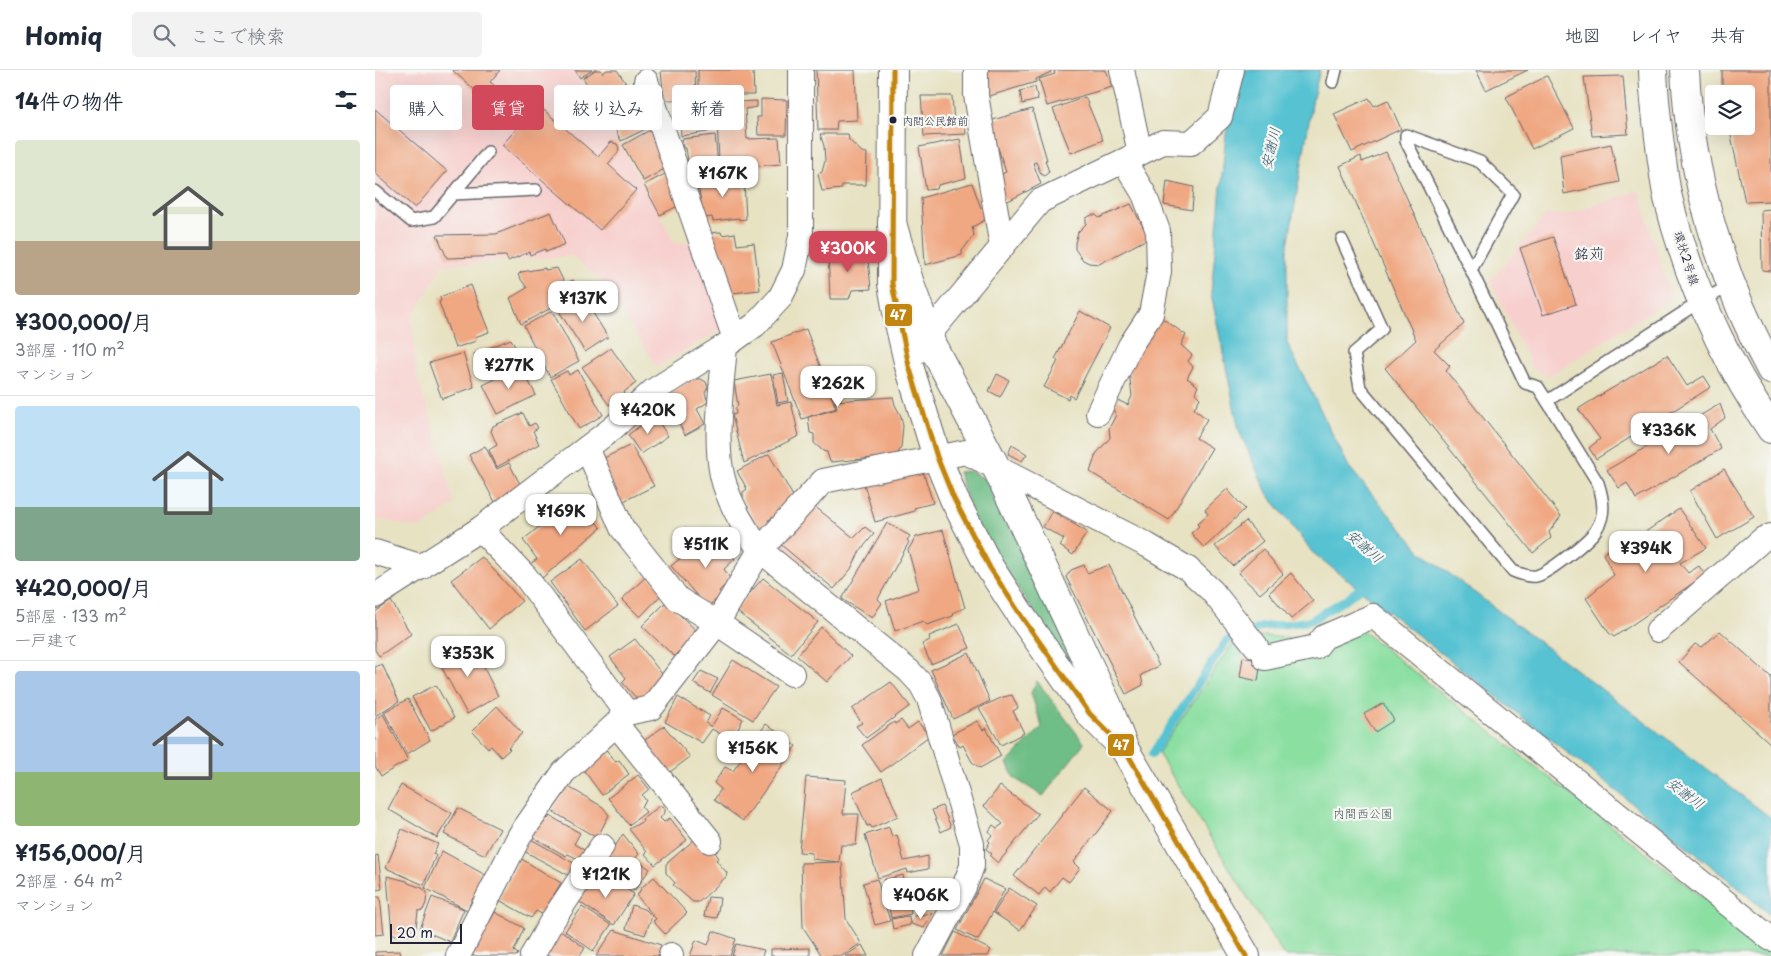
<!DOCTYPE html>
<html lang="ja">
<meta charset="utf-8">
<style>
body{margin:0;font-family:"Playpen Sans","Klee One",sans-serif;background:#f2f2f3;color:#1f2937;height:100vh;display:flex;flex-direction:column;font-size:19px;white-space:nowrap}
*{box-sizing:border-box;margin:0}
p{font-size:16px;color:#747a83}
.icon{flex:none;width:28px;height:28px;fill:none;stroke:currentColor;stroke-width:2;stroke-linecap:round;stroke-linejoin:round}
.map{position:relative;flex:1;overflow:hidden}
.drawer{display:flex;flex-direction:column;background:#fff;width:375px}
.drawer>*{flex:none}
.hud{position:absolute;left:15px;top:15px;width:475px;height:45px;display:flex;gap:10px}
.controls{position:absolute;left:1330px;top:15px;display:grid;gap:10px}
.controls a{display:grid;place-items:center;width:50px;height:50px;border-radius:5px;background:#fff;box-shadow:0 5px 20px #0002;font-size:25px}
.scale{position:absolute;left:15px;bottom:12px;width:72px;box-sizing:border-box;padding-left:5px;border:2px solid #22223b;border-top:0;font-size:14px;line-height:18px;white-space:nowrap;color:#22223b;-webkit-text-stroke:4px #f6f6f2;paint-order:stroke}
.price{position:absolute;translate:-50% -42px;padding:0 11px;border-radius:10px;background:#fff;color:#222;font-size:16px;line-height:32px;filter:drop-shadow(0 1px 2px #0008)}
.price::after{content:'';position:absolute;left:50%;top:30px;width:15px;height:11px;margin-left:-8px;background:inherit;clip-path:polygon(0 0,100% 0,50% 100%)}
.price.on{background:#d1495b;color:#fff}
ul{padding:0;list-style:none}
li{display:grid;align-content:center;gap:10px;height:265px;padding:0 15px}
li+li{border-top:1px solid #e0e1e3}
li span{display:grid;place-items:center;height:155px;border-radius:5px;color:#555}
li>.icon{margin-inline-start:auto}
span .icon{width:90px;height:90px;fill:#fffc;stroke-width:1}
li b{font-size:21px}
h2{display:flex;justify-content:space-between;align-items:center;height:60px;padding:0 15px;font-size:21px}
.chip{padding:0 18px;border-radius:5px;background:#fff;box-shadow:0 5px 20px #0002;font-size:18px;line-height:45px}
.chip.on{background:#d1495b;color:#fff}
header{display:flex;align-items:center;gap:30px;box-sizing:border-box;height:70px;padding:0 25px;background:#fff;border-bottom:1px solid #e0e1e3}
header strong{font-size:24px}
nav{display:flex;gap:28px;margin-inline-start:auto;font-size:18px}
.search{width:350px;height:45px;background:#f2f2f3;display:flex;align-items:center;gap:12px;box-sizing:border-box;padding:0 18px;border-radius:5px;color:#747a83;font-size:19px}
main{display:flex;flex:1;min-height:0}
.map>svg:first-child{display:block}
</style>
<header>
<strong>Homiq</strong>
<div class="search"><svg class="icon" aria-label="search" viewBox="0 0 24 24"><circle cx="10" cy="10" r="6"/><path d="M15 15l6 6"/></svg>ここで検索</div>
<nav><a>地図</a><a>レイヤ</a><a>共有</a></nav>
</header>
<main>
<section class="drawer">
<h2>14件の物件<svg class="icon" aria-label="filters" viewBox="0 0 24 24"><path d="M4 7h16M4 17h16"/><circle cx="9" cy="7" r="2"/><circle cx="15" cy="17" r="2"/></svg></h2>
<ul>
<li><span style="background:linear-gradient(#dfe7d0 65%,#b9a48a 0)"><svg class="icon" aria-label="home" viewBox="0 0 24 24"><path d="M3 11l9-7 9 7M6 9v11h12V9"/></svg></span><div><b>¥300,000/月</b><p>3部屋 · 110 m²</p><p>マンション</p></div></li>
<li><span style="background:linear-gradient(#bfe0f5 65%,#7fa58c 0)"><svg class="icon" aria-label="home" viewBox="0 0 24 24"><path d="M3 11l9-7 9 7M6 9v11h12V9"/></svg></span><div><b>¥420,000/月</b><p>5部屋 · 133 m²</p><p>一戸建て</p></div></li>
<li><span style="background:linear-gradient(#a9c7e8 65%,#8fb573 0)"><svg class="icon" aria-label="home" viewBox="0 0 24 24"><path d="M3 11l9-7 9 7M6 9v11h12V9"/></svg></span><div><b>¥156,000/月</b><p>2部屋 · 64 m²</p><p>マンション</p></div></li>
</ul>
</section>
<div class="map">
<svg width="1396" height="886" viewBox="0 0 1396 886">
<rect width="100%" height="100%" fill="#f6f6f2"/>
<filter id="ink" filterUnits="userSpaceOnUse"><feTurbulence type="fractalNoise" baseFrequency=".02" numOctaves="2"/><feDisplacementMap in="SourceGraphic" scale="10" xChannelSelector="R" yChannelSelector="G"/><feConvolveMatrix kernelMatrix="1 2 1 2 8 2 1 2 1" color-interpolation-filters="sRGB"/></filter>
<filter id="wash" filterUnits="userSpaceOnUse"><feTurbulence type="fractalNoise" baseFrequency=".0096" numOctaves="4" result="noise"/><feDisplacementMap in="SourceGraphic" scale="20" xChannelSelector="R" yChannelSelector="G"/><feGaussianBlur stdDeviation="1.12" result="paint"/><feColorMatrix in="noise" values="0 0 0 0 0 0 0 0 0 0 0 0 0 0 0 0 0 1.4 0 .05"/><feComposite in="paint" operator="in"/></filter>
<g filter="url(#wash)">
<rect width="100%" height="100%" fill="#e7e2c2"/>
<!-- built -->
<g fill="#f7d0ce">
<polygon points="0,0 198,0 227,41 300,173 316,173 348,258 282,297 227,211 197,186 68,195 37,248 42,309 61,363 79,434 46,458 0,449"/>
<polygon points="1264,120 1296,229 1174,306 1158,299 1115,211 1172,144 1189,145"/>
</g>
<!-- green -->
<polygon fill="#8adfa1" stroke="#56806e" points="968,546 1396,881 1396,886 909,886 783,683 856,576 888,566 925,568"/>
<!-- forest -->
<g fill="#6fbe87" stroke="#487061">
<polygon points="594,401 616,412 721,637 601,454 583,402"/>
<polygon points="662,611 709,673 668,726 639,708 632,693 667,657 656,623"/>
</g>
<!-- water -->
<polygon fill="#57c2d2" stroke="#3c7286" points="870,0 945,0 938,28 912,181 912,273 974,397 1046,482 1396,748 1396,846 1352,808 937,482 892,423 864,361 836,223 851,64"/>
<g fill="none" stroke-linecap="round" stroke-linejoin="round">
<!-- stream -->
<polyline stroke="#57c2d2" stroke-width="8" points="777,684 852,570 887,557 935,551 971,529 992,513"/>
</g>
<g id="blocks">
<!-- building -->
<g fill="#f0a883">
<polygon points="77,0 125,0 115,12 120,16 109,28"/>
<polygon points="200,0 217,0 205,8"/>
<polygon points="220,0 226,0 228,3 232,0 242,0 254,18 225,35 208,8"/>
<polygon points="323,0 378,0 379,25 365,25 365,29 323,30"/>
<polygon points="441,0 480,0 482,50 462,51 461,60 443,60"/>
<polygon points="611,0 675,0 676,2 661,9 661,12 611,27"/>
<polygon points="684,0 731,0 737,17 672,36 664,9 680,4 679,1"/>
<polygon points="1101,0 1153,0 1111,20"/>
<polygon points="1347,0 1396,0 1396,131 1370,132 1354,56 1371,56 1371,24 1347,24"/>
<polygon points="286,1 320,1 321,30 289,30"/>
<polygon points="1172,6 1199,58 1157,79 1131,27"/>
<polygon points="1248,6 1253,64 1217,66 1209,7"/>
<polygon points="660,17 663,30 647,34 645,21"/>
<polygon points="546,26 577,26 579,53 590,53 591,64 549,66"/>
<polygon points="265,27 277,56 246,71 231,41 255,29 256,31"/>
<polygon points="710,27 728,70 696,83 678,39"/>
<polygon points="994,28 999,36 1013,30 1026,59 977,82 959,44"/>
<polygon points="386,29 412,30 411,65 383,65 382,47 386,47"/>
<polygon points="382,31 382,37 370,39 372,69 404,68 406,94 359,98 358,89 344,89 341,33"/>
<polygon points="331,32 333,62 306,66 304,33"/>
<polygon points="163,35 223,87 236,72 242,74 244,78 243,82 233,94 261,120 225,160 127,75"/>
<polygon points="0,39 72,101 40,138 0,103"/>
<polygon points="657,39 672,90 670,90 674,102 669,106 666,104 661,92 658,93 666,114 633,131 626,128 622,106 631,102 614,51"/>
<polygon points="273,61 277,62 291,98 268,111 248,75"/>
<polygon points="445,64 473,64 474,70 487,82 492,83 491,115 467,115 467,119 447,121 443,104 447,102 450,91 449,76"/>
<polygon points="340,65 343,94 314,98 311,78 308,78 307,69"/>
<polygon points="585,69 591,108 563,115 562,119 551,120 544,77"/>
<polygon points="1236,74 1244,112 1189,124 1185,85"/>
<polygon points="1011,82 1089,254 1059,280 1075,296 1071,301 1186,446 1174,462 1176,468 1158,483 1010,298 1041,270 965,96 986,86 987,92"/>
<polygon points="292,103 307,134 285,145 269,115"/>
<polygon points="361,103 361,112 369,112 371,149 364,150 364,148 338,151 337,147 329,148 322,110 334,109 333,106"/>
<polygon points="792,111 819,117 817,140 789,135"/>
<polygon points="597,113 606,138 610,140 610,150 597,157 599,165 587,181 587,185 550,195 546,128"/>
<polygon points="756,134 774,168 724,194 714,193 708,190 700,179 700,173 703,162 711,154 711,148 717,145 721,145 724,148"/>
<polygon points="1396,139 1396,201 1387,200 1386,140"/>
<polygon points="176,142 190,174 171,182 170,179 155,185 154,182 133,191 131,186 72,188 62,165 121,164"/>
<polygon points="346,162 347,165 360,163 362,175 379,173 385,220 348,224 334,163"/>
<polygon points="1178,167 1201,234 1168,245 1145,178"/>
<polygon points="492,179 496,219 477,220 474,229 455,229 453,181"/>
<polygon points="170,198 170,200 182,198 190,214 198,210 206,222 146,254 135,228 152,218 143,205 146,202"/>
<polygon points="96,215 114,262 100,267 101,271 80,278 64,232 66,231 65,227"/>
<polygon points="206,224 233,267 210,282 182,238"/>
<polygon points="177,241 204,291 175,307 149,256"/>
<polygon points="705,241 735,258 699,328 695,325 693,329 669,317 683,291 680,289"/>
<polygon points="784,246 811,265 806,275 817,285 813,291 818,297 812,308 823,316 820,323 825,328 819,339 832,349 821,368 837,378 794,450 715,402 721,384 735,368 734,358 741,345 738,339 739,334 742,330 753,335 757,326 752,285"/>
<polygon points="431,259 461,338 433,347 462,339 460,331 518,327 520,335 526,346 528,356 526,378 521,386 455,392 452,382 448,381 439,373 439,364 435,363 433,347 427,349 397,272"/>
<polygon points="136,269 144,285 108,303 99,284"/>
<polygon points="236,278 261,313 249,322 250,324 234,335 207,297"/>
<polygon points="88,283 99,317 67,329 54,293"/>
<polygon points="1292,285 1312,316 1329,306 1336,317 1221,389 1214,378 1225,369 1203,339"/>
<polygon points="146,297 161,325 123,344 108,315"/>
<polygon points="203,300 228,345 204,359 176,309 192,301 194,305"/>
<polygon points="408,303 413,331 403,333 398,305"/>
<polygon points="396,304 402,335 416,332 424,366 369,393 357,345 361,344 360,338 363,336 359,311"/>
<polygon points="622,304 634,310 625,327 614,321"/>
<polygon points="318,309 326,309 331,312 333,317 330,323 333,332 322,339 330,354 310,365 290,327"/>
<polygon points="1345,334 1350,348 1335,359 1346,379 1261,429 1252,413 1244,418 1232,400"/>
<polygon points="148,343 154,356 160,353 163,358 158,361 164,374 122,397 114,380 122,375 116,361 118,356"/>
<polygon points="279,345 293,366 266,384 253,365"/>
<polygon points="256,375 279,416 245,433 225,390"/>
<polygon points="637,375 652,384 647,391 633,384"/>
<polygon points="110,376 122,399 134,393 146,416 120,432 94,385"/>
<polygon points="394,384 419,428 401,446 393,450 395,454 386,460 368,430 368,422 372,419 362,401"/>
<polygon points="546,395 558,433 539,438 540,441 500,452 489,414"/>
<polygon points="1349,399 1379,447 1342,469 1315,421"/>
<polygon points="852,419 870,439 829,478 816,463 824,456 822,454 833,444 830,440"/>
<polygon points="200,427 226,458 167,508 155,494 162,489 148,470"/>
<polygon points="438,435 479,468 490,457 499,464 485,481 476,499 459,519 405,474"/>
<polygon points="1304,439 1331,478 1305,493 1313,503 1324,496 1330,505 1239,567 1234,563 1211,528 1239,505 1228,484 1255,462 1260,469"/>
<polygon points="677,441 712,462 698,485 685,476 689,469 668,457"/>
<polygon points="871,451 888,471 858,496 840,476"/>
<polygon points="512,453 535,466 532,470 534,472 503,529 507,533 497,548 467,529"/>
<polygon points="568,460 590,538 579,542 578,546 552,555 548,551 520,561 511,531 544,519 533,480 541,467"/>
<polygon points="337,462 360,489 349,499 356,510 344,521 347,525 332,537 296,496"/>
<polygon points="888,479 908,504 885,524 863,503"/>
<polygon points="107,487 147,531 114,559 76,510"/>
<polygon points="207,489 243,536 210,561 175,512"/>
<polygon points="709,495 712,503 734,495 784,596 766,605 768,615 751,624 691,507 696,500"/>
<polygon points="916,503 938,531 916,549 894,523"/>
<polygon points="273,505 289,522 265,547 247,529"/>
<polygon points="388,508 443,552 416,584 360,540"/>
<polygon points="16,531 36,564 4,586 0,580 0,542"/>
<polygon points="291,532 324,563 299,586 267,556"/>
<polygon points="584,554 595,578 556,594 547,574 555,570 554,566"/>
<polygon points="446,557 476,586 452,612 422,586"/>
<polygon points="1345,561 1396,607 1396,674 1304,592 1320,574 1327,577"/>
<polygon points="260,569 290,608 282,618 264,631 247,612 251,608 235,587"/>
<polygon points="96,572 123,626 92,644 62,589"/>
<polygon points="594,583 615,631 578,649 556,600"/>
<polygon points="868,587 886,591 883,611 865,607"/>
<polygon points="358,590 401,617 378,650 337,625"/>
<polygon points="7,594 24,631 0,646 0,597"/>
<polygon points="326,601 343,609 335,623 318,613"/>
<polygon points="516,612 535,636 491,668 481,656 487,653 477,639"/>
<polygon points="61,615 79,648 56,661 37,627"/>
<polygon points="637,625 643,638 638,641 649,663 626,675 604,638 628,627"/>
<polygon points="303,627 335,646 331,653 336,657 348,638 368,649 357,671 337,659 327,673 290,652"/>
<polygon points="33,629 55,670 32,684 9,642"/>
<polygon points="1008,633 1019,650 1000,662 989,644"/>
<polygon points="122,636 147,663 133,678 135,679 126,687 116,676 113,678 97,661"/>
<polygon points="8,644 33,690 6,706 0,696 0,649"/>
<polygon points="526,650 533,659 543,652 554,666 506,702 487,675 519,652 520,654"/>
<polygon points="602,651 608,660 611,658 626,686 605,698 597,692 588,675 585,677 577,664"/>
<polygon points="391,654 421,676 368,751 339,730 346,719 339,713 350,697 358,701"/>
<polygon points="289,656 315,687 291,705 266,673"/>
<polygon points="229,677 241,692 244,690 254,704 227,725 207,698"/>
<polygon points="263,705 274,719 267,725 271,731 266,736 271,742 254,755 233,728"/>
<polygon points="431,707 471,710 468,744 484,744 481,775 466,775 464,792 437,789 437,783 424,782"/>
<polygon points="507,708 523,746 497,758 495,755 492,756 477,722"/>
<polygon points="26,715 77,743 62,768 13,739"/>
<polygon points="192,716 228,737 234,745 222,768 177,741"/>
<polygon points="625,716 663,744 623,793 615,786 617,784 611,779 615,772 613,770 617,765 614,761 618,755 622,758 628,754 609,736"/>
<polygon points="709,717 738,741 699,792 705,798 694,812 687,807 675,822 670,817 664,825 639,806"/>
<polygon points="285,736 288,736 290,738 290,742 285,748 289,752 295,748 312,770 280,795 270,784 272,782 254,759 268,751 267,749"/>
<polygon points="567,736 576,757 566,762 557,740"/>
<polygon points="83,738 125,759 110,785 69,764"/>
<polygon points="168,744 173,749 175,746 205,763 199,774 211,781 205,790 193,784 191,786 156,766"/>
<polygon points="514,757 517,767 522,765 529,791 553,786 553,799 533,803 532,799 503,808 490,765"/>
<polygon points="27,759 63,774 58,784 61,785 49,815 11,798"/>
<polygon points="248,764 264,784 260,789 275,799 259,821 223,796 238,773 241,775"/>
<polygon points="154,768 202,795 195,806 147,780"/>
<polygon points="321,768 337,778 344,788 341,790 352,803 351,807 324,832 318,832 298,815 300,813 291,803 291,794"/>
<polygon points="67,781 114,807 102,830 98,828 92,840 50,818"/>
<polygon points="3,785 7,819 0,820 0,786"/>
<polygon points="145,788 186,813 167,844 161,841 156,848 124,830"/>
<polygon points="467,792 471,849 486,873 467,886 447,886 428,857 426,793"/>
<polygon points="528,805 536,844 516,848 509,810"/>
<polygon points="12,806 32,811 33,813 47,818 52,822 51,833 48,840 43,841 40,865 17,865"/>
<polygon points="234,807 259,824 239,855 201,830 215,808 227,816"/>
<polygon points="279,807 312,843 290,864 278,851 281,849 262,826 267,817"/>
<polygon points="502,809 515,851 500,855 488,813"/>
<polygon points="609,809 630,819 603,870 582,860"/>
<polygon points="634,818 662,836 645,860 619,843"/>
<polygon points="0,827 5,827 9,864 0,865"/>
<polygon points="57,827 89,839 75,872 45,859"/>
<polygon points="333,827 345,828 342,848 329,846"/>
<polygon points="257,835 271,840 277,846 270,865 251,859"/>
<polygon points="207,837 236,855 218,881 190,861"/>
<polygon points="120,842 149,858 139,881 143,884 141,886 90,886 110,848 115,851"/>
<polygon points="557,843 549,858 536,854 539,846"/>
<polygon points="534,846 535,855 518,859 516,849"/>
<polygon points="184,859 210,878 205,886 166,886"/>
<polygon points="239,860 286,875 283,886 221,886"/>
<polygon points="338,861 361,869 355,886 315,886 321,870 333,875"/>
<polygon points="580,862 616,880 613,886 568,886"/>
<polygon points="361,874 389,880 387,886 357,886"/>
<polygon points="487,875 493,886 470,886"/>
<polygon points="435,878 435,886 396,886 396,879"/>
<polygon points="25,881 26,886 0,886 0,882"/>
</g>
</g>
</g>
<g filter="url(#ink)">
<use href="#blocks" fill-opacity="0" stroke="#67656a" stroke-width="1"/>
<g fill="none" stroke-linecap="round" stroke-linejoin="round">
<!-- lane casing -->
<g stroke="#67656a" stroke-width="14">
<g id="lane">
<polyline points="958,12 961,0"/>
<polyline points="0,121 36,151 59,147 113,82"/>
<polyline points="78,124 161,120"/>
<path d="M967 170 1007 259 979 283 985 318 1138 501C1145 504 1153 507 1161 506 1172 504 1217 469 1222 458 1231 444 1228 428 1223 413L1172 331 1326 231 1357 215"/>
<polyline points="1096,200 1031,71 1031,65 1105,92 1138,124 1096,200 1150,313 1163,317 1172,331"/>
</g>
</g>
<!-- street casing -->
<g stroke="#67656a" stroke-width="26">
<g id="street">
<polyline points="601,0 601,25 627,177"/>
<polyline points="747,0 765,83"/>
<polyline points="271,11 360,269"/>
<path d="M350 276C347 315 339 367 347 405 353 432 369 458 385 480L534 601 546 614 554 629 597 774V796L589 817 552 886"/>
<polyline points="545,280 561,256 665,131 788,72 816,73 845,47 857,0"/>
<polyline points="723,343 755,276 776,244 784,202 783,161 769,124 749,91"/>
<polyline points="212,378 247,458 303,529 342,553 276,638 252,643 241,654 335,771"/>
<polyline points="105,459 150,506 252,643"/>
<polyline points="0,482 47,497"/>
<polyline points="0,526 105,459 238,358 278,321 350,276 380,255 405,228 419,200 426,166 426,0"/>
<polyline points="1283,560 1388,469 1396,466"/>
<polyline points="890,588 941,577 949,567 998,546 1396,869"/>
<polyline points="417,604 342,553 385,480 448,411 591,382 772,475 813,499 837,521 881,576"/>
<polyline points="83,886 145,765 189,702 241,654"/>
<polyline points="157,886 177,851 227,776"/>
<polyline points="296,886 296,885"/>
</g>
</g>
<!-- secondary casing -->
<g stroke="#67656a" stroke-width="30">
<g id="secondary">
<polyline points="518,0 517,214 524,253 534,296 562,387 579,429 615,498 649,550 715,644 741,670"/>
<polyline points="517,153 535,214 557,275 621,397 733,636 749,678 871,886"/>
</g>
</g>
<!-- primary casing -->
<g stroke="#67656a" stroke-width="30">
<g id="primary">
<path d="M1278 0C1279 31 1283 60 1287 91 1289 103 1290 116 1293 128 1313 210 1349 289 1396 359"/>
<path d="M1310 0C1315 104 1346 209 1396 300"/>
</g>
</g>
<!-- lane -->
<use href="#lane" stroke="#fff" stroke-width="11"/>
<!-- street -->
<use href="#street" stroke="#fff" stroke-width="24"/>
<!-- secondary -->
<use href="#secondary" stroke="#fff" stroke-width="28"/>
<!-- primary -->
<use href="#primary" stroke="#fff" stroke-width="28"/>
<!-- bus-1 casing -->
<g stroke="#f6f6f2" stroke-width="9">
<polyline id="bus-1" points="518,0 517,214 534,296 562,387 579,429 615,498 649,550 715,644 749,678 871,886"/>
</g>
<!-- bus-1 -->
<use href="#bus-1" stroke="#c2850f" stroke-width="5"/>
</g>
</g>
<!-- markers -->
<circle fill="#22223b" stroke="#f6f6f2" stroke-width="2" cx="518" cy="50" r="4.5"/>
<g text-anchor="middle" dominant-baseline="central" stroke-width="4.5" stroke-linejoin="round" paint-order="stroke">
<!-- bus labels -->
<g font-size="11" fill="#22223b" stroke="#f6f6f2" text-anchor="start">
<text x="527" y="50">内間公民館前</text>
</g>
<!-- street labels -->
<g font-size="12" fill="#22223b" stroke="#f6f6f2">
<text transform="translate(1312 188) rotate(72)">環状2号線</text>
</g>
<!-- park labels -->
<g font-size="12" fill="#415b5a" stroke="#f6f6f2">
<text x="988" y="743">内間西公園</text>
</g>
<!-- water labels -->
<g font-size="14" font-style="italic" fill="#355a70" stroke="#f6f6f2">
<text transform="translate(895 78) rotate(-77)">安謝川</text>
<text transform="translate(990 476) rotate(41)">安謝川</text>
<text transform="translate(1311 723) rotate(37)">安謝川</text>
</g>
<!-- quarter labels -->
<g font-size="15" fill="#22223b" stroke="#f6f6f2">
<text x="1214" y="182">銘苅</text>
</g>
</g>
<g stroke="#f6f6f2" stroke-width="2">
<rect x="509" y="233" width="29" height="24" rx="5" fill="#c2850f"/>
<rect x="732" y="663" width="28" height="24" rx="5" fill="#c2850f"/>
</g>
<g font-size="14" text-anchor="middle" font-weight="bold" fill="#fff">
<text x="523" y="250">47</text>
<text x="746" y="680">47</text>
</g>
</svg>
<div class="controls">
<a><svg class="icon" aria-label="layers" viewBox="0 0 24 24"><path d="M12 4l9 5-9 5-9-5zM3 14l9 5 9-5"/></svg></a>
</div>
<div class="scale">20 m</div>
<b class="price" style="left:348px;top:128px">¥167K</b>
<b class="price on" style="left:473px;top:203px">¥300K</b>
<b class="price" style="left:208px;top:253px">¥137K</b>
<b class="price" style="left:134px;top:320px">¥277K</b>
<b class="price" style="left:463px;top:338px">¥262K</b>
<b class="price" style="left:273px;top:365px">¥420K</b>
<b class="price" style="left:1294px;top:385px">¥336K</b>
<b class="price" style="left:186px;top:466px">¥169K</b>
<b class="price" style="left:331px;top:499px">¥511K</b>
<b class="price" style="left:1271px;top:503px">¥394K</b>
<b class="price" style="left:93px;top:608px">¥353K</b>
<b class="price" style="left:378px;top:703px">¥156K</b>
<b class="price" style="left:231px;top:829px">¥121K</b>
<b class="price" style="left:546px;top:850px">¥406K</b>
<div class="hud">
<a class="chip">購入</a>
<a class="chip on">賃貸</a>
<a class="chip">絞り込み</a>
<a class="chip">新着</a>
</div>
</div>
</main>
